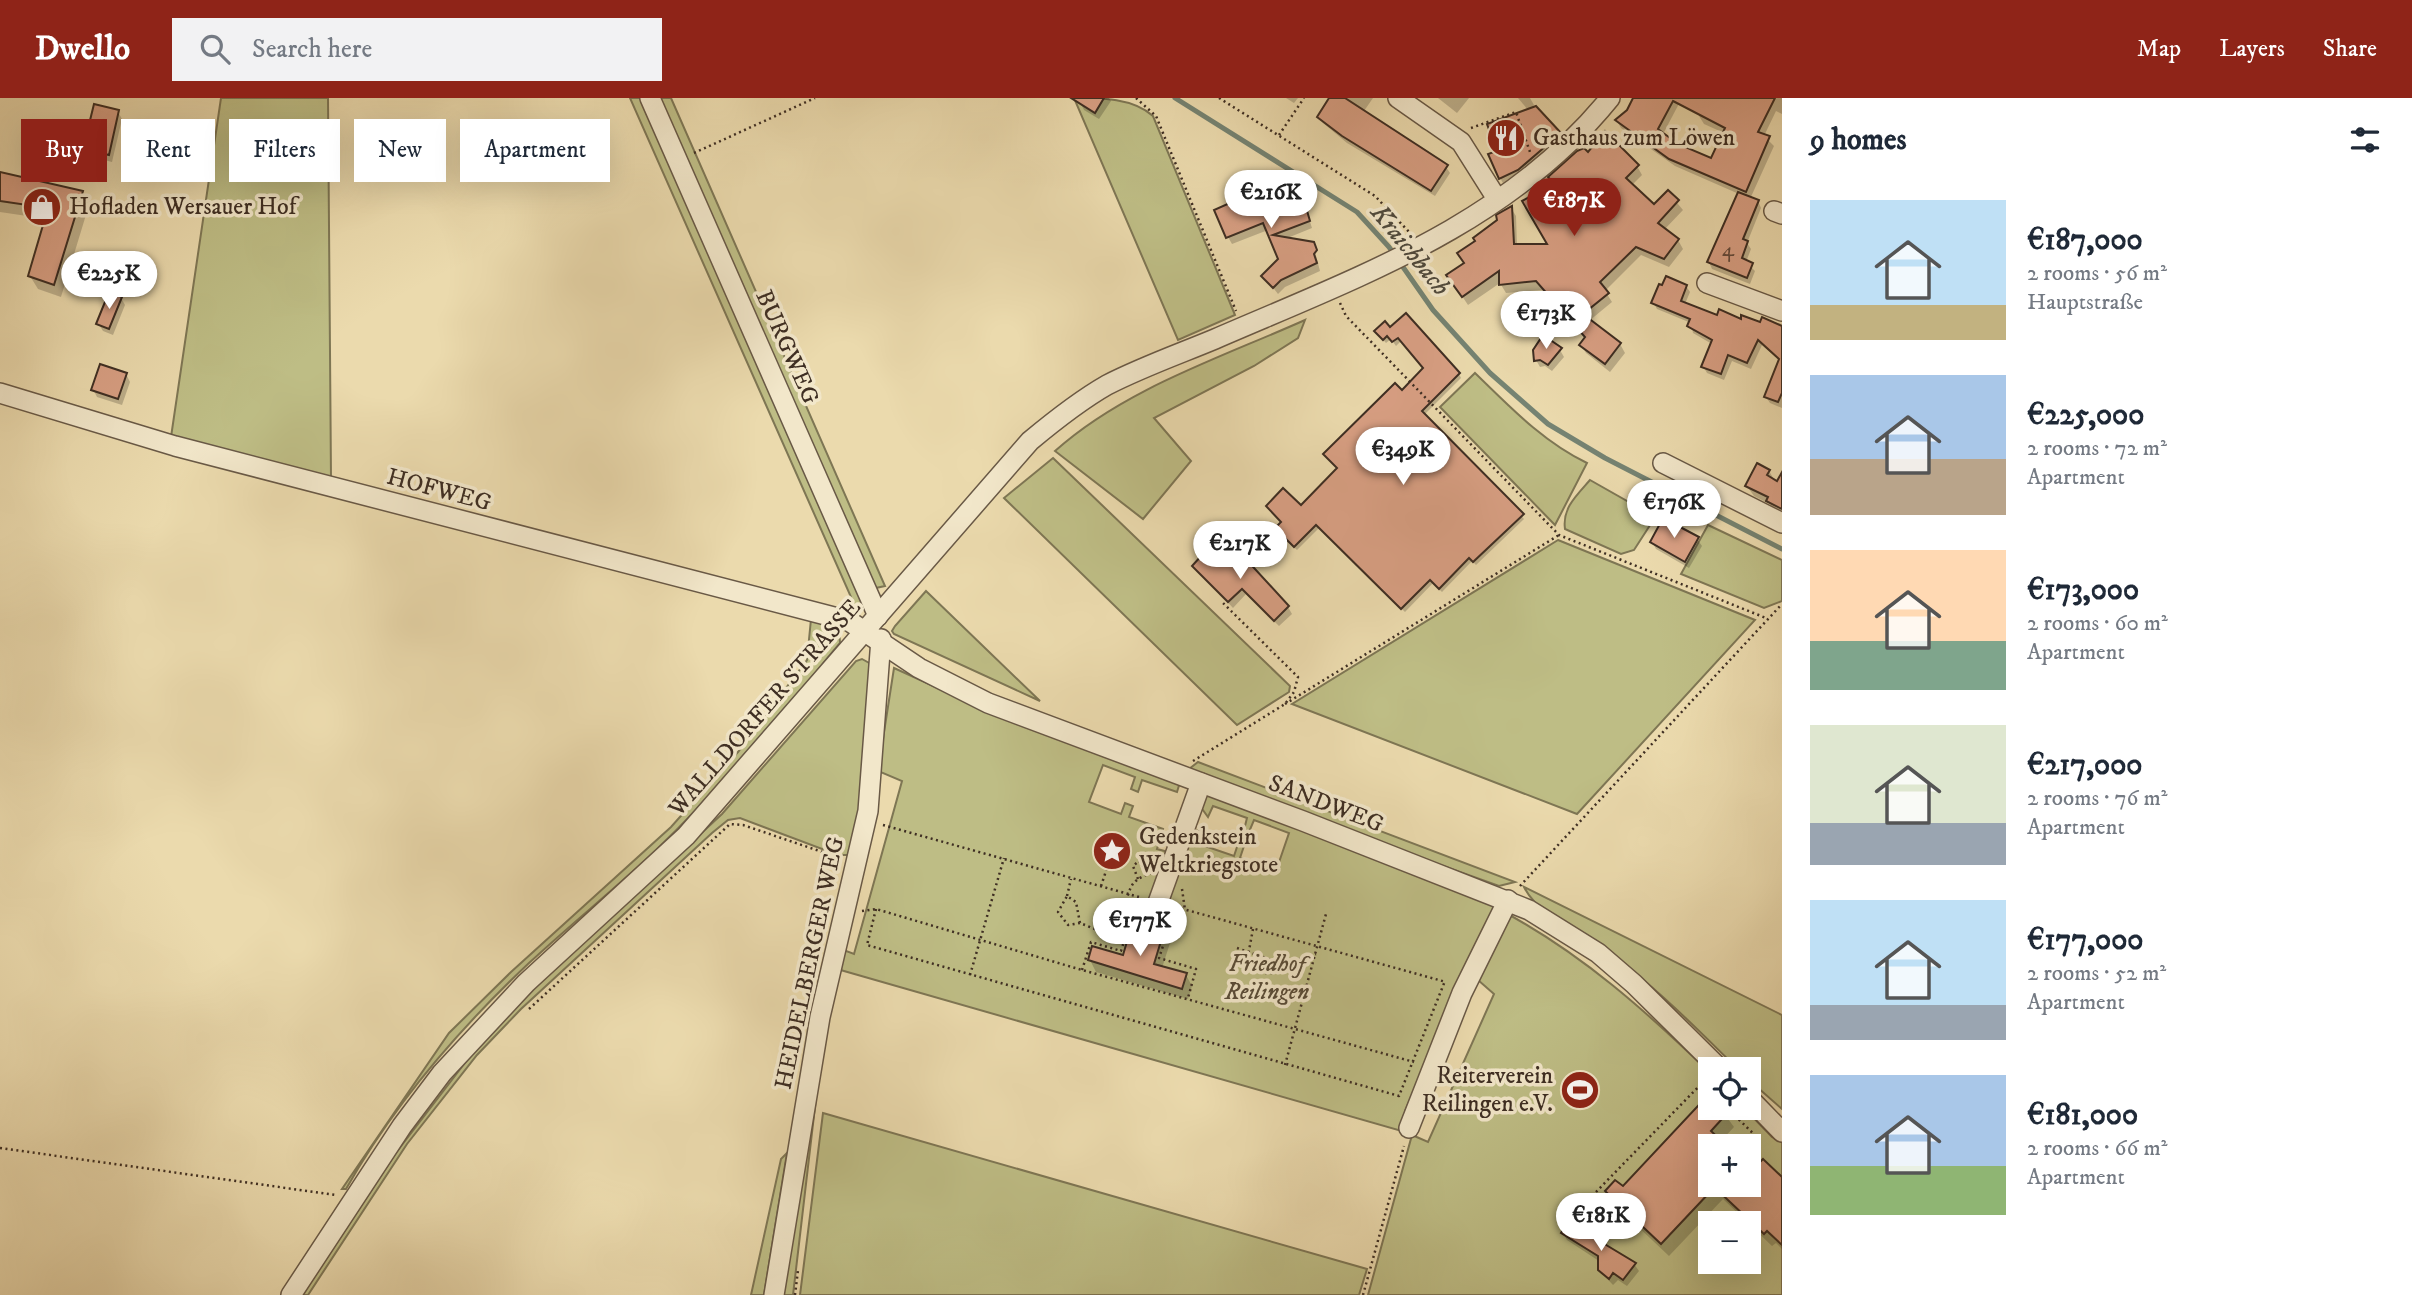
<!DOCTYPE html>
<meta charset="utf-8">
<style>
body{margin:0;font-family:"IM FELL DW Pica",serif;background:#f2f2f3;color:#1f2937;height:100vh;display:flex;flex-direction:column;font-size:26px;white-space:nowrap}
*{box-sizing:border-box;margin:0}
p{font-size:23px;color:#747a83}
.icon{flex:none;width:38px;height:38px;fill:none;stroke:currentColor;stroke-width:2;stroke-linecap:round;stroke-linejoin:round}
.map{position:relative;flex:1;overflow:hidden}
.side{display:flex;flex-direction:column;background:#fff;width:630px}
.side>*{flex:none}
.banner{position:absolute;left:21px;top:21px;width:665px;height:63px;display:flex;gap:14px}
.tools{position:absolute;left:1698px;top:959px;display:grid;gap:14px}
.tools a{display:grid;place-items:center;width:63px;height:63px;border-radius:0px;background:#fff;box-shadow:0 7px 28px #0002;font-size:35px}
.price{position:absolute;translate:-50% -60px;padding:0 16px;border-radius:24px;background:#fff;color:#222;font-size:23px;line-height:46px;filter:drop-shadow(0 2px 4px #0008)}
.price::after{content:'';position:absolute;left:50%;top:42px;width:21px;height:16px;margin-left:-10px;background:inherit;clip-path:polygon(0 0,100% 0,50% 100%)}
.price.on{background:#8f2418;color:#fff}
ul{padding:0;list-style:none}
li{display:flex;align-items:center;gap:21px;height:175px;padding:0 28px}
li span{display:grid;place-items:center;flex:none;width:196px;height:140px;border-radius:0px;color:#555}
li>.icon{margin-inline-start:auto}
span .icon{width:84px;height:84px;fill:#fffc;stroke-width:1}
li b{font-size:30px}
h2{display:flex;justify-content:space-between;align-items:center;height:84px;padding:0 28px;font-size:30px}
.pill{padding:0 24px;border-radius:0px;background:#fff;box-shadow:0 7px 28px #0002;font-size:24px;line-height:63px}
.pill.on{background:#8f2418;color:#fff}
header{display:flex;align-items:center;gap:42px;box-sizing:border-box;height:98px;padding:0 35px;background:#8f2418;color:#fff}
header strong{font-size:33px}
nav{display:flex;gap:38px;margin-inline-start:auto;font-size:24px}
.search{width:490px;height:63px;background:#f2f2f3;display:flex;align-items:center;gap:18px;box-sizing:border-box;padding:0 24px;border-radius:0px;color:#747a83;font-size:26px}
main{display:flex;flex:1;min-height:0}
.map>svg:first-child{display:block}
</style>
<header>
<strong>Dwello</strong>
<div class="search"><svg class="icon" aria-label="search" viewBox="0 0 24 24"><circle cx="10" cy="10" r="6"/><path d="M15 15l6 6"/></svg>Search here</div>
<nav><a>Map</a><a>Layers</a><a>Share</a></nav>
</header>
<main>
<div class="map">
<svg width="1782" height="1197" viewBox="0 0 1782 1197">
<rect width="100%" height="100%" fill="#ebdaad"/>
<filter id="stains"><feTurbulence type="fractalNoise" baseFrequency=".00286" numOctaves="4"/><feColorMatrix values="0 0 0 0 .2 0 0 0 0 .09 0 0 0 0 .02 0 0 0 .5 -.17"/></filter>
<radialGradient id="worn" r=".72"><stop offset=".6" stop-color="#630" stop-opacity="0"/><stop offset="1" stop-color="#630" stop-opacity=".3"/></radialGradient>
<!-- green -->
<g fill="#bebd85" stroke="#7e7654" stroke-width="2" fill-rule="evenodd">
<polygon points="221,0 328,0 331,381 171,339"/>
<polygon points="630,0 671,0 885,488 876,490 854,513 838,513 851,499"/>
<path d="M1074 0C1102 0 1133 0 1153 18L1235 217 1178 242Z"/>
<path d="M1305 222 1298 240 1254 268 1154 320 1191 363 1143 421 1055 353C1124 291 1220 260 1305 222Z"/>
<path d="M1475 275C1509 308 1543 344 1587 365L1555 427 1440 309Z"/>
<polygon points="1053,360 1290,588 1289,594 1237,627 1004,400"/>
<path d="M1590 382 1643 412 1654 421 1634 452 1621 456 1565 431C1562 410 1577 397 1590 382Z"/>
<polygon points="1708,427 1782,462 1782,503 1764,510 1681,476"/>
<polygon points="1558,442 1755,522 1577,716 1292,606"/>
<polygon points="926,493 1040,603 894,536 892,533 895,528"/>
<path d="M811 521 839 530 840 545C781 616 723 688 656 752 615 791 571 826 529 865 460 930 393 1008 346 1091H342L449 935 511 874 671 729 738 654 807 562Z"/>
<polygon points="862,561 871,566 859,719 849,757 838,757 740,720 728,722 712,735 521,911 477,957 407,1046 308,1197 302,1197 395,1056 481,944 543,882 722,716 856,563"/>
<polygon points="894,570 986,612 1180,684 1177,694 1142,682 1138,694 1131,691 1135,679 1103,667 1089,704 1121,716 1125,705 1133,708 1129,719 1163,731 1157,751 1180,757 1194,732 1203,733 1199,746 1234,758 1238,746 1244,748 1240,760 1276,773 1289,735 1254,722 1249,734 1244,732 1247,720 1213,708 1208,719 1200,708 1207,696 1213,695 1495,808 1405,1013 1405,1034 837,871 841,851 854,856 902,683 878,673"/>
<polygon points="1198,664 1515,784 1499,788 1273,707 1189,671"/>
<path d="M1524 789 1782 917V1011L1748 981V971H1738C1703 937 1669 902 1630 871 1601 848 1540 822 1524 789Z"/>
<path d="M1504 814C1582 856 1646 913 1710 975V1010H1744L1772 1039 1782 1044V1197H1368L1412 1037 1428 1044 1494 896 1478 882ZM1710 1048H1748V1087H1710ZM1710 1125H1748V1164H1710Z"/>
<polygon points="822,949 793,1197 782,1197"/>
<polygon points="823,1015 1367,1171 1359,1197 800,1197"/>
<polygon points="787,1055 764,1197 751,1197 781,1061"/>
</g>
<!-- shadow -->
<g fill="#0003">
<polygon points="1078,0 1109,0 1111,3 1099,21 1084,12"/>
<polygon points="1286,0 1298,0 1294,5"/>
<polygon points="1331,0 1373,0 1364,13 1446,69 1450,75 1435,98 1347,45 1323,25 1319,19"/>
<polygon points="1438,0 1469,0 1457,15"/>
<polygon points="1518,0 1530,0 1534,7 1528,12"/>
<polygon points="1636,0 1682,0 1663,36 1677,47 1712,62 1724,35 1704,26 1699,18 1708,0 1782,0 1782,16 1776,13 1764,38 1774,48 1750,101 1758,103 1761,110 1747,145 1751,151 1746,164 1755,173 1750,186 1712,171 1709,164 1739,96 1675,68 1621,30 1617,23 1628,13"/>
<polygon points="1535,11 1565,47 1506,90 1500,80 1499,54"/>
<polygon points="118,14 122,21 112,64 89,58 85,51"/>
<polygon points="1588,57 1637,68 1642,77 1632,87 1654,109 1668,94 1683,112 1664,132 1678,142 1683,151 1669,169 1641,157 1605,193 1612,204 1589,223 1620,246 1625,255 1610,274 1586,255 1581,247 1586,240 1551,197 1542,192 1506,195 1500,185 1468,207 1454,186 1477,144 1511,110 1516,118 1517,148 1550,148 1555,87"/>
<polygon points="0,75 81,94 89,107 61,199 38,191 30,178 47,121 0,114"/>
<polygon points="1305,108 1312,130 1285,141 1313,146 1320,173 1285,189 1278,196 1264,178 1280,161 1268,132 1232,146 1228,139"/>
<polygon points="1686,188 1690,194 1685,206 1718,220 1761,226 1763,222 1782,226 1782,310 1770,305 1766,299 1780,263 1762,247 1751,271 1732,263 1724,282 1707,275 1703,268 1712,246 1693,235 1691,225 1657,211 1653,204"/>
<polygon points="121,200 125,207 113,237 103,233 98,225"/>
<polygon points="1385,226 1459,276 1461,280 1424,317 1524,421 1476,467 1472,463 1442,494 1433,485 1405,514 1319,430 1297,452 1279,435 1277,431 1283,425 1268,408 1301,410 1425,271 1401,243 1396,248 1391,241 1386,245 1379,237"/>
<polygon points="1560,252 1564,259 1552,273 1545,268 1540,269 1536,262"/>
<polygon points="126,276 130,284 122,307 97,299 93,291"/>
<polygon points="1769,373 1775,383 1782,387 1782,418 1774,414 1770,406 1754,398 1747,388"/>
<polygon points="1697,441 1702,448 1689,470 1656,451 1652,444"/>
<polygon points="1194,468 1211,469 1288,509 1292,516 1279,528 1246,496 1233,510"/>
<polygon points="1163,835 1170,845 1162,870 1186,877 1192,888 1188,901 1096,874 1090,862 1124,859 1147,838"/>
<polygon points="1710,1010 1720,1010 1734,1029 1720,1044 1725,1048 1710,1048 1710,1087 1748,1087 1748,1071 1782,1081 1782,1151 1776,1145 1772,1148 1723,1101 1669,1158 1615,1107 1607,1094 1623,1091"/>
<polygon points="1563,1135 1634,1166 1639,1173 1627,1188 1618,1182 1613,1187 1599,1172 1599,1163 1567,1142"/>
</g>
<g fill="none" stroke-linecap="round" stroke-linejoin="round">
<!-- stream -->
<polyline stroke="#758372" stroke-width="5" points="1175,0 1357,114 1389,149 1433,212 1490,275 1548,326 1605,360 1782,451"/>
</g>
<!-- building -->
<g fill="#d89f83" stroke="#3e2e23" stroke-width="2" fill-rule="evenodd">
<polygon points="1071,0 1104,0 1095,15"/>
<polygon points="1329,0 1345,0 1448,67 1431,93 1342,38 1317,19"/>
<path d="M1633 0H1775L1758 34 1770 38 1746 94 1669 61 1615 22 1627 12ZM1673 3 1725 30 1711 60 1678 46 1658 31Z"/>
<polygon points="94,6 119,12 109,57 83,51"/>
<polygon points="1536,8 1561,35 1518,72 1499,81 1488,56 1497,53 1487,26"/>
<polygon points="1605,33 1639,67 1626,80 1654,106 1668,92 1679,102 1658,125 1679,141 1664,161 1636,149 1600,184 1609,195 1583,216 1621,245 1605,266 1579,247 1585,239 1536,183 1499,187 1499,173 1462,199 1446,177 1464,165 1457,155 1475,143 1473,140 1497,122 1496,117 1512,108 1514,146 1547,146 1522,103 1554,86 1548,79 1577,53 1584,50 1588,54"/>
<polygon points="0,74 83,93 54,187 28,178 48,110 0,103"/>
<polygon points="1268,88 1269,91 1278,88 1288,112 1305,106 1310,123 1273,137 1314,144 1317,152 1314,156 1317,165 1281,182 1273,190 1261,178 1278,161 1263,125 1226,140 1214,112"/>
<polygon points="1738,94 1759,102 1743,141 1748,143 1742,160 1753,165 1747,180 1707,164"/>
<polygon points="1666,178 1687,187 1681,203 1717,217 1719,211 1741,221 1741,217 1760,224 1762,219 1782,228 1782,295 1778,304 1764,299 1779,261 1758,242 1747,265 1728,257 1721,276 1701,269 1712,242 1687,228 1690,221 1651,205 1659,186 1662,187"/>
<polygon points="109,194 122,199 109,231 96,226"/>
<polygon points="1406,215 1460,275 1422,313 1524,416 1473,464 1469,460 1439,491 1430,482 1401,511 1316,427 1294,449 1275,430 1281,424 1266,408 1283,390 1301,407 1337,370 1323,356 1395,285 1402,292 1423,270 1398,240 1392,244 1387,238 1383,242 1374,233 1385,223 1390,229"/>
<polygon points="1543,237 1562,250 1548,267 1540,262 1534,263 1533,252"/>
<polygon points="100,266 127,275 118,301 91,292"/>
<polygon points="1757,365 1770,372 1767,377 1777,383 1782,374 1782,411 1766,403 1768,399 1745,388"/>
<polygon points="1663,420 1699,439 1685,464 1650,444"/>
<polygon points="1232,446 1289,508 1274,523 1242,491 1228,504 1192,468 1202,457 1211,466"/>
<polygon points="1133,823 1148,836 1164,833 1154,866 1187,875 1182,891 1088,862 1092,848 1123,857"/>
<polygon points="1710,995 1710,1010 1732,1010 1711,1033 1727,1048 1710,1048 1710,1094 1661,1146 1605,1093 1615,1082 1623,1088"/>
<polygon points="1763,1061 1782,1079 1782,1147 1767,1133 1764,1136 1712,1087 1748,1087 1748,1076"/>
<polygon points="1568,1124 1636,1165 1623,1182 1613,1175 1609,1181 1598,1172 1598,1158 1561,1135"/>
</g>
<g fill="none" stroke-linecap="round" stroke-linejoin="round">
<!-- minor casing -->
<g stroke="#695946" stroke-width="22">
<g id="minor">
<polyline points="650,0 878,518"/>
<polyline points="1398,0 1461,44 1497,101"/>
<polyline points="1774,113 1782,116"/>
<polyline points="1707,185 1782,213"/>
<polyline points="0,295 175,348 849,523 919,570 988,605 1303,723 1529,812 1598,855 1634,886 1720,971"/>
<polyline points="1663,365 1782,425"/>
<polyline points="1151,824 1201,685"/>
<polyline points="1748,999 1782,1034"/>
<polyline points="1409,1030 1462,895 1508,802"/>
<path d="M291 1197 402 1028 442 975 526 885 686 738 1030 343C1054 323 1079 303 1107 287 1142 269 1179 256 1215 241 1358 179 1508 126 1610 0"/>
<polyline points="774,1197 820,919 868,713 881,541"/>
</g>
</g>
<!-- path -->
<g stroke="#3e2e23" stroke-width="2.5" stroke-dasharray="2 3.5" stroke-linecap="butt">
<polyline points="1136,0 1156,18 1236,213"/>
<polyline points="1219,0 1375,98 1410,135"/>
<polyline points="1471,30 1516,14 1530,54"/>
<polyline points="1279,37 1304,0"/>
<polyline points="694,55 815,0"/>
<polyline points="1340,205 1346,218 1559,437 1766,520"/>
<polyline points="1285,606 1559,437"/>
<polyline points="1193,663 1285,606 1294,594 1298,579 1222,504"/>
<polyline points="883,727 1139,799"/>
<polyline points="1138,781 1133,768 1139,763 1149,775"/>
<polyline points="1101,788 1111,758"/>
<polyline points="1520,788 1782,506"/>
<polyline points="1182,791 1185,812"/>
<polyline points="1067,798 1071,781"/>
<polyline points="1176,809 1446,884"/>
<polyline points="876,811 867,847 1399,998 1445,883"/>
<polyline points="862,813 876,811 1082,872 1414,964"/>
<path d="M1080 825 1068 827 1058 814 1067 798 1076 804 1080 825 1095 831C1102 823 1116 817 1122 809 1133 793 1125 784 1151 775"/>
<polyline points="1253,831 1247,863 1261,875 1273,875 1283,866 1316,856"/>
<polyline points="1168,833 1159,860 1196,871 1188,900"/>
<polyline points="1237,850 1283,866"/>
<polyline points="1082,872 1091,844 1121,853 1132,818 1135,819"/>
<polyline points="970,877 1004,760"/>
<polyline points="529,911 730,726 743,727 840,760"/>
<polyline points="1285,967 1326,816"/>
<polyline points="1702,985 1710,992"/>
<polyline points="1727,1010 1762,1044"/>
<polyline points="0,1050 336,1097"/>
<polyline points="1596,1094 1706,981"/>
<polyline points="795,1197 798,1172"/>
<polyline points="1363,1197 1404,1048"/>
</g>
<!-- minor -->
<use href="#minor" stroke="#f2e7ca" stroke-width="19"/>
</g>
<!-- icons -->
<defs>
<g id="restaurant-disc" transform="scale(2.0125)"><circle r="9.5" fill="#8f2418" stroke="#f2e7ca"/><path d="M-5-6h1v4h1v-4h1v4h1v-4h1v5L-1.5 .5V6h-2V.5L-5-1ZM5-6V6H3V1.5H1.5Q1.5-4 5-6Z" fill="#fff"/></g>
<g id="shop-disc" transform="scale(2.0125)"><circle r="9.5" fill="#8f2418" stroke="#f2e7ca"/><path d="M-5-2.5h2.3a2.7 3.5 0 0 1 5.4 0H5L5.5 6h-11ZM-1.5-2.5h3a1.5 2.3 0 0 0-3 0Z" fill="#fff"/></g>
<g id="sight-disc" transform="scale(2.0125)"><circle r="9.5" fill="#8f2418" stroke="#f2e7ca"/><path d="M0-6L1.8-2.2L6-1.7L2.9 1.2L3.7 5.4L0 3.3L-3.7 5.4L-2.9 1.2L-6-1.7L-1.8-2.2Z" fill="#fff"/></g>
<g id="stadium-disc" transform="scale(2.0125)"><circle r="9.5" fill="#8f2418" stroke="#f2e7ca"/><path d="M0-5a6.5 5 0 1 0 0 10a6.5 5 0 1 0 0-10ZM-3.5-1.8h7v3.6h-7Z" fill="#fff"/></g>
</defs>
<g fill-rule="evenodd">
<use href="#restaurant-disc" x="1506" y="40"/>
<use href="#shop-disc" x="42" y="109"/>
<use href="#sight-disc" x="1112" y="753"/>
<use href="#stadium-disc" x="1580" y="992"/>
</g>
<g text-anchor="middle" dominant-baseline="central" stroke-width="7" stroke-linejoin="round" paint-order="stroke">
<!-- number labels -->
<g font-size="21" fill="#644a3b">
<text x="1728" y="152">4</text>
</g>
<!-- poi labels -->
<g font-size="24" fill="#3e2e23" stroke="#f2e7ca" text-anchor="start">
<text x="1533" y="40">Gasthaus zum Löwen</text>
<text x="69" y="109">Hofladen Wersauer Hof</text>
<text x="1139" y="739">Gedenkstein<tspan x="1139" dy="28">Weltkriegstote</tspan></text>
<text x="1553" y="978" text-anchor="end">Reiterverein<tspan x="1553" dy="28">Reilingen e.V.</tspan></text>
</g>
<!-- street labels -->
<g font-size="24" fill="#3e2e23" stroke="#f2e7ca">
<text transform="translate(787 249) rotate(66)">BURGWEG</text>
<text transform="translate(439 392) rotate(15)">HOFWEG</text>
<text transform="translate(765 610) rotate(-49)">WALLDORFER STRASSE</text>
<text transform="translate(1326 706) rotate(21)">SANDWEG</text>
<text transform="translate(810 865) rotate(-78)">HEIDELBERGER WEG</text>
</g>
<!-- park labels -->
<g font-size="24" font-style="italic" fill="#584b37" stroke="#f2e7ca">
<text x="1267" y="866">Friedhof<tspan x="1267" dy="28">Reilingen</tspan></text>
</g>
<!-- water labels -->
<g font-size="26" font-style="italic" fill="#504a3d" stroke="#f2e7ca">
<text transform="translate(1410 152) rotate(51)">Kraichbach</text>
</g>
</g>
<rect width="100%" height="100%" filter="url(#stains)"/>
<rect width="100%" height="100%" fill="url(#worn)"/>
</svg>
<div class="tools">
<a><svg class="icon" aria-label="locate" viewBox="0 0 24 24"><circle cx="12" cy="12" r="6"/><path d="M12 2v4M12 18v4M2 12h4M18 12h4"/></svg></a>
<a>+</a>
<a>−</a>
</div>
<b class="price" style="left:1271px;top:132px">€216K</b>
<b class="price on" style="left:1574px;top:140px">€187K</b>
<b class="price" style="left:109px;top:213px">€225K</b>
<b class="price" style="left:1546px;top:253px">€173K</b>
<b class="price" style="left:1403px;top:389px">€349K</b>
<b class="price" style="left:1674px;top:442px">€176K</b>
<b class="price" style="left:1240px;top:483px">€217K</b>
<b class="price" style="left:1140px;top:860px">€177K</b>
<b class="price" style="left:1601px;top:1155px">€181K</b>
<div class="banner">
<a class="pill on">Buy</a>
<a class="pill">Rent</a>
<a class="pill">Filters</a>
<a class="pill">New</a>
<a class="pill">Apartment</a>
</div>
</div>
<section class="side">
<h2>9 homes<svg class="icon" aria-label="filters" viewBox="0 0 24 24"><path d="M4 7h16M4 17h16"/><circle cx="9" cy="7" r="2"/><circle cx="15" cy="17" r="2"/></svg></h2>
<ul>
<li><span style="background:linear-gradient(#bfe0f5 75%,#c2b280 0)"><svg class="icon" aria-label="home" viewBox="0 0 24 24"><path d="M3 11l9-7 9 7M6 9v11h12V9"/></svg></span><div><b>€187,000</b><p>2 rooms · 56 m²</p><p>Hauptstraße</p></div></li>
<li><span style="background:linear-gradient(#a9c7e8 60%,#b9a48a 0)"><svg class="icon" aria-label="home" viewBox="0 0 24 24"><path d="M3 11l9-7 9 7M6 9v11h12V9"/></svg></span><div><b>€225,000</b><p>2 rooms · 72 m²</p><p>Apartment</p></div></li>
<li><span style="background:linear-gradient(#ffd9b3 65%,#7fa58c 0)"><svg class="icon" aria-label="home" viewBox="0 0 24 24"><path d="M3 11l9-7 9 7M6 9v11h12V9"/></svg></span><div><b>€173,000</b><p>2 rooms · 60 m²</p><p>Apartment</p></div></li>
<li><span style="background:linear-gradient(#dfe7d0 70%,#9aa5b1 0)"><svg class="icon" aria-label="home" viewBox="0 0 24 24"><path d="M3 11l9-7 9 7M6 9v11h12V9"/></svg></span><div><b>€217,000</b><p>2 rooms · 76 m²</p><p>Apartment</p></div></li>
<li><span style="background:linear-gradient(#bfe0f5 75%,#9aa5b1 0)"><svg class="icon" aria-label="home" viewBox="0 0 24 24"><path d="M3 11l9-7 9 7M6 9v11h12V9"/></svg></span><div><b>€177,000</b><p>2 rooms · 52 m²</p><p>Apartment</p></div></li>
<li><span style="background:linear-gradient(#a9c7e8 65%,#8fb573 0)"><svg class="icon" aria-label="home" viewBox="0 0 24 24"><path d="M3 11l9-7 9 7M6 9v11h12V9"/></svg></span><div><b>€181,000</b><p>2 rooms · 66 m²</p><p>Apartment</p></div></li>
</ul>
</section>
</main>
